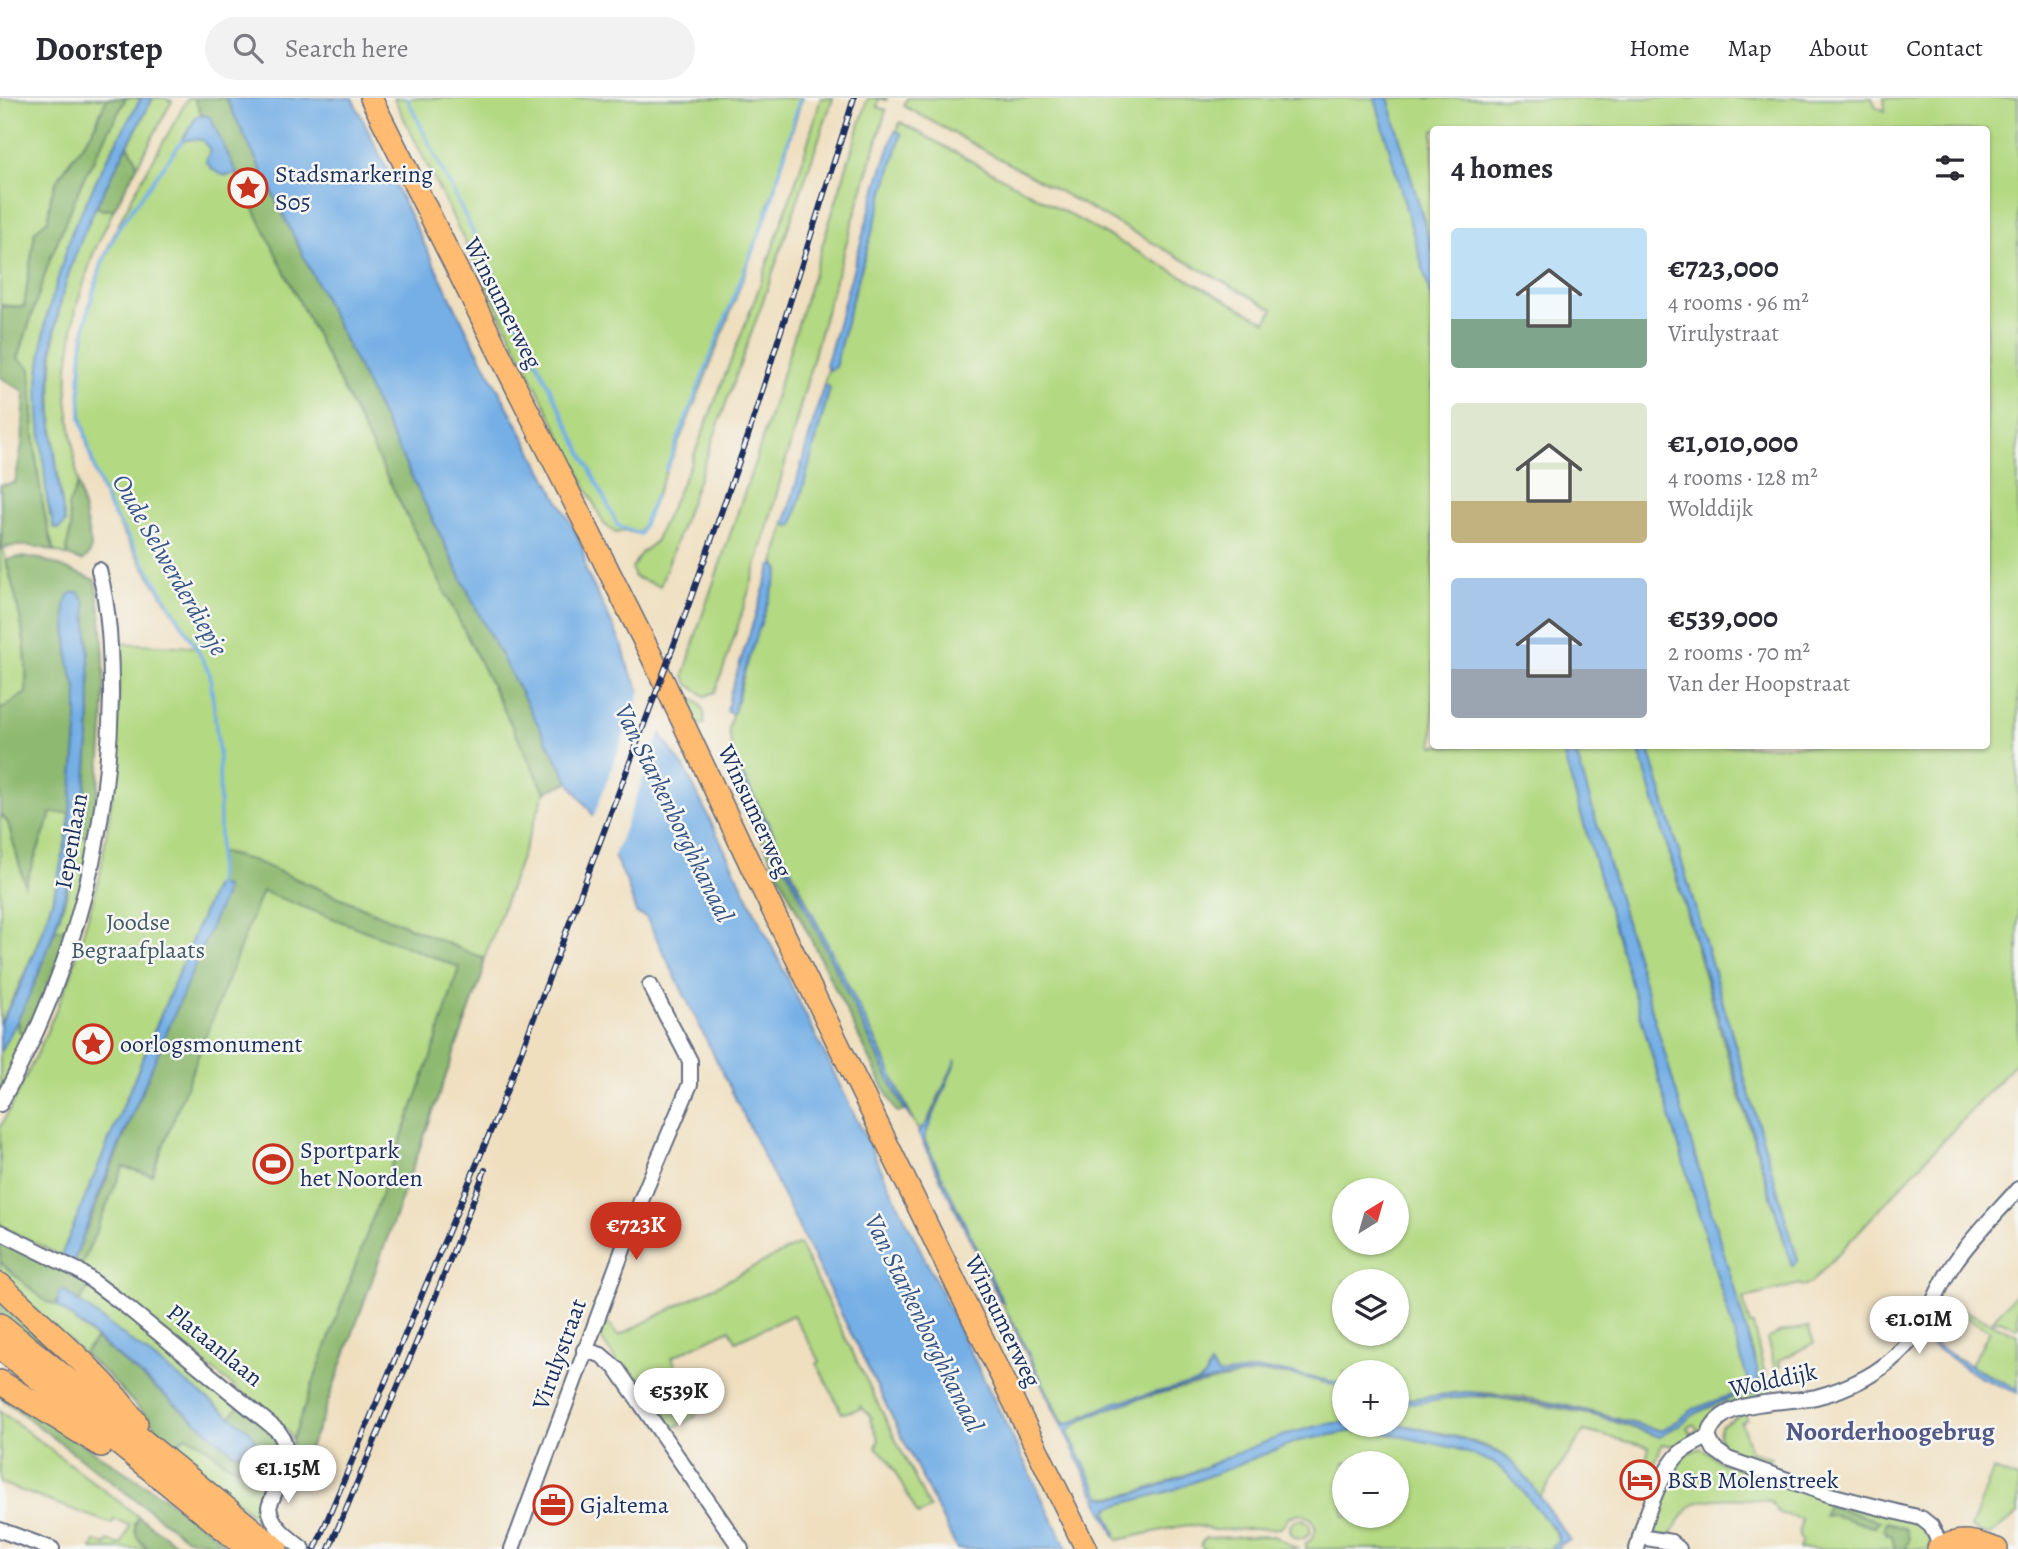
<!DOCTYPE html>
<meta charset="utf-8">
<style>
body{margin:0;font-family:Alegreya,serif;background:#f2f2f3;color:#2b2b33;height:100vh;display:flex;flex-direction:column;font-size:26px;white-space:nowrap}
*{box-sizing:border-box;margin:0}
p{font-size:23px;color:#7c7c81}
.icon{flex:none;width:38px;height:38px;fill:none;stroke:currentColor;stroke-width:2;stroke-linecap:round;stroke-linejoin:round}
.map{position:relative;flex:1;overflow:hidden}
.sheet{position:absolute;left:1430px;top:28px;width:560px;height:623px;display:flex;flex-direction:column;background:#fff;border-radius:7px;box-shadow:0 2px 5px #0004}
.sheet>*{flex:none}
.needle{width:46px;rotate:37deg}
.fabs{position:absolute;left:1332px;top:1080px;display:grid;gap:14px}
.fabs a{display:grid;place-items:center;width:77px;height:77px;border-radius:50%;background:#fff;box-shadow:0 2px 5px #0004;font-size:35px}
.price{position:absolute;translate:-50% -60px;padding:0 16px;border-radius:24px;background:#fff;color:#222;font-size:23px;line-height:46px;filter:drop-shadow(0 2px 4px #0008)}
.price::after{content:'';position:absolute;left:50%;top:42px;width:21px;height:16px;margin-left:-10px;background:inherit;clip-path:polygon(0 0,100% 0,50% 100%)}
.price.current{background:#c8321e;color:#fff}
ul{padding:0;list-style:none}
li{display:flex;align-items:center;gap:21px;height:175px;padding:0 21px}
li span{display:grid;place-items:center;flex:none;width:196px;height:140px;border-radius:7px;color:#555}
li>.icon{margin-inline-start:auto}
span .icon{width:84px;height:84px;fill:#fffc;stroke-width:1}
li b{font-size:30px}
h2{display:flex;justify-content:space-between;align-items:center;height:84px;padding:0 21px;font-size:30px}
header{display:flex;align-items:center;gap:42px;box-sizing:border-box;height:98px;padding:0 35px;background:#fff;border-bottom:2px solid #e1e1e2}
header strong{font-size:33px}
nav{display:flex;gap:38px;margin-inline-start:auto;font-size:24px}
.search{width:490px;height:63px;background:#f2f2f3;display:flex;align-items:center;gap:18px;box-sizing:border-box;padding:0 24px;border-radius:38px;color:#7c7c81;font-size:26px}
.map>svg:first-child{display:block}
</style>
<header>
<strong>Doorstep</strong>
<div class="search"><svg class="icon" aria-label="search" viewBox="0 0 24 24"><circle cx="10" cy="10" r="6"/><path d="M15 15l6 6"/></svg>Search here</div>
<nav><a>Home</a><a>Map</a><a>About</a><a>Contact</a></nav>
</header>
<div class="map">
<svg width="2018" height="1451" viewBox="0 0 2018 1451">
<rect width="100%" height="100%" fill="#f6f6f2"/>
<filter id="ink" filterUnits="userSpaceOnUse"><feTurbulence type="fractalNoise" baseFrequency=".0143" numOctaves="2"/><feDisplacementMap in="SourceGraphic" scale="14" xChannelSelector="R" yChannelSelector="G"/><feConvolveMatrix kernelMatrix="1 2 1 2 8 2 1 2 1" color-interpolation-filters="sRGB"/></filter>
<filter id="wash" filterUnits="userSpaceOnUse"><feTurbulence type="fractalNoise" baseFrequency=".00686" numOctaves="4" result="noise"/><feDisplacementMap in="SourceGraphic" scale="28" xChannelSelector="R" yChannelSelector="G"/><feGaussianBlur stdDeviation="1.57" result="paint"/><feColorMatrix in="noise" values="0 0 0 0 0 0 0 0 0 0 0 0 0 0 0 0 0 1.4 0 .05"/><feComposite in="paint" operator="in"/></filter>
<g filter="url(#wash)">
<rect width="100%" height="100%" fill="#efdfbf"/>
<!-- green -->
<g fill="#b3d982" stroke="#678470" stroke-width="2" fill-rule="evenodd">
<polygon points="0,0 107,0 92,34 66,68 51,98 48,122 35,133 24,209 0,207"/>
<path d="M126 0H141L107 61 72 133 46 221 38 284 47 401 50 418 58 431 65 424C46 308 40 217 96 108L103 112 114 111 93 156 76 210 68 269 67 302 78 386 68 408 71 430 67 448 68 458 54 453C36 394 33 333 31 272L18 261 50 161 81 86Z"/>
<polygon points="153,0 164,0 172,3 137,68 135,59 128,47"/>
<path d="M188 0H194L202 17 197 18 181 43 191 41 202 42 210 52 208 58 226 78 237 76 545 694 484 861 254 763 220 754 217 787 214 789 61 1158 0 1128V1030L38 954 71 877 100 777 115 679 119 583 117 545 196 549C167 503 133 457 109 408 71 331 72 245 102 165 123 108 159 54 188 0Z"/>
<path d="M394 0H802C759 149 702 295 639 436L626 433 616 435 604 426Z"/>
<polygon points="821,0 833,0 763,203 660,488 634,479 632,470 641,455 655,444 690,367 755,201 800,71"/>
<path d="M868 0H887L886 2 879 0 877 9 886 12C866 82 844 151 824 221 789 346 760 472 715 594L705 598 688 586 684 578 698 530 757 358Z"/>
<path d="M907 0H1375L1433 206V648H1561L1748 1283 1743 1293 1744 1296 1760 1295 1757 1270 1574 648H1638L1728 959 1792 1168 1798 1163 1648 648H1986V32H1433V155L1388 0H1872L1876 9 1885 13 1884 0H2018V962L1811 1185 1801 1189 1800 1186 1743 1201 1750 1227H1753L1770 1297C1752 1302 1724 1304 1711 1318 1704 1326 1704 1334 1695 1340L1692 1335 1698 1332 1694 1326 1687 1329 1693 1341 1678 1349 1662 1346 1655 1366 1646 1363 1649 1349 1584 1333 1540 1399C1531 1386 1521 1371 1508 1360 1485 1342 1426 1331 1397 1326V1303H1431L1468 1298 1499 1300 1593 1317 1660 1339 1696 1315 1732 1300 1731 1297 1694 1311 1662 1333C1600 1315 1531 1295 1466 1294 1442 1294 1421 1303 1397 1300L1396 1274H1344V1286L1277 1272H1256L1219 1277 1209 1268 1206 1278 1198 1284 1094 1313 1069 1326 1062 1324 1010 1219 1008 1217 925 1043V1038L956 962 923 1032 919 1034 770 728 737 667 731 646 729 630 732 616 734 614 785 425 790 428 793 426 830 290 824 286 828 271 835 269 850 208 901 37 897 33 900 24 1266 224 1273 211 904 8ZM1344 1092H1396V1144H1344ZM1344 1183H1396V1236H1344Z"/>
<path d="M0 434C2 454 9 473 14 493 23 527 28 560 26 595L0 612Z"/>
<path d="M677 592C692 600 708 606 704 626L693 627Z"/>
<path d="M52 715H70C62 790 35 859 0 926V716L8 725 25 786Z"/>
<polygon points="79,737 92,741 71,830 55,832 66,799"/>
<polygon points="260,783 470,868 292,1343 289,1334 260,1309 81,1169 122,1062"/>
<polygon points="18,918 19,933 28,939 0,997 0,955"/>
<polygon points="799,1146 930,1411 918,1417 888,1361 876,1349 879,1341 870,1322 872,1320 860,1308 860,1311 842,1315 817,1266 820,1263 793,1217 736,1243 730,1231 672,1259 696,1319 671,1331 661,1329 600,1239 605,1220 618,1238"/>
<polygon points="0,1164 45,1203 58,1208 96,1241 83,1256 0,1179"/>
<polygon points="91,1187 240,1306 230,1319 79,1204"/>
<polygon points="2018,1193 2018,1230 2000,1222 1992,1223"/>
<polygon points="1954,1208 2018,1237 2018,1291 1970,1268 1990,1233 1953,1212"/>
<polygon points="1808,1229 1814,1245 1778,1263 1781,1268 1775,1271 1767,1241 1779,1235"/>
<path d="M1258 1275 1287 1276 1344 1289V1324C1311 1327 1281 1339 1250 1350 1224 1359 1119 1411 1098 1396L1068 1335C1077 1309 1227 1279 1258 1275Z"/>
<polygon points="0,1313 139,1419 134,1426 141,1445 148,1451 92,1451 95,1443 106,1447 108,1443 121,1447 128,1433 129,1427 114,1421 112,1426 0,1385"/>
<path d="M1745 1315 1747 1321 1741 1324 1751 1354 1771 1360 1768 1369C1749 1361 1711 1356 1721 1328Z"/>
<path d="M1353 1333C1393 1334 1467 1345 1499 1369 1522 1386 1538 1413 1556 1435L1558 1443 1550 1451H1306V1445L1311 1442 1316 1431 1311 1420 1300 1415 1289 1419 1281 1430 1215 1432 1192 1427 1181 1428 1118 1442 1116 1438 1107 1414 1110 1409 1173 1392 1298 1343ZM1344 1365H1396V1418H1344Z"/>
<path d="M185 1338C209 1343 222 1372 249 1372 256 1372 264 1367 270 1365 263 1394 257 1404 270 1432L175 1349Z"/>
<path d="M1701 1350 1722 1365 1923 1427C1928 1436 1933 1441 1928 1451H1906L1909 1440 1885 1435 1892 1438 1895 1451H1799L1802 1441 1799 1440 1801 1421 1779 1415 1770 1403C1753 1401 1707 1397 1693 1407 1683 1414 1676 1429 1670 1439L1651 1436 1649 1431 1661 1393 1685 1356ZM1827 1407 1878 1423H1879L1873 1429 1834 1417Z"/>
<polygon points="1993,1372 2018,1381 2018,1416 1991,1436 1985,1437 1971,1430"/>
<circle cx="1300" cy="1431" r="10"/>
<polygon points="1274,1438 1297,1451 1203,1451 1201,1446 1205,1440"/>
</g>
<!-- forest -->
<g fill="#8eb970" stroke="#547467" stroke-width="2">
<path d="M107 0H126L81 86 50 161 18 260 31 271C33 332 36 394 54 453 36 447 20 446 2 450L0 387 15 385 22 347 25 294 0 279 1 208 24 209 35 133 48 122 51 98 57 82 92 34Z"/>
<polygon points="194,0 226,0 482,522 569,684 545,694 290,185 210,20 202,17"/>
<polygon points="128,47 135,59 137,68 114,111 103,112 96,108"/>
<polygon points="78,386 91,448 89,457 82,463 68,458 67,448 71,430 68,408"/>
<path d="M19 459 41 461 95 482C112 568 103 655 92 741L79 737C92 659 93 582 85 504L79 495 66 529 69 566 77 592V635L70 715H51L25 787 8 725 0 716V612L26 595C29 549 18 507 6 462Z"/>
<polygon points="742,677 743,681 905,1013 898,1014 895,1012 735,687"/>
<polygon points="219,754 254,763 484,861 482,878 321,1323 307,1354 292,1358 292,1343 434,950 459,869 262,793 152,1077 123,1069 81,1169 73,1164 225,789 217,787"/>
<polygon points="71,830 28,939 19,933 18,918 38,878 55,832"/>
<polygon points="0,1140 78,1178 91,1187 79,1204 63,1193 56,1204 58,1208 45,1203 0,1164"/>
<polygon points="0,1194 128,1316 0,1216"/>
<path d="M96 1241 234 1355 242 1356 250 1333 230 1319 240 1306 277 1338 270 1365C264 1367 256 1372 249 1372 222 1372 209 1343 185 1338L175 1349 107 1277 83 1256Z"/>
<polygon points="0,1292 162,1398 227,1446 187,1441 0,1299"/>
<polygon points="1827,1407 1879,1423 1873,1429 1834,1417 1824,1418"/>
<path d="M139 1419 183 1451H148C137 1441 130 1432 139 1419Z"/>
<polygon points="1886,1424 1906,1431 1909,1440 1906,1451 1895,1451 1892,1438 1883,1431"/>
</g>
<!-- water -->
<g fill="#74afe5" stroke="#486fa2" stroke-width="2">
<path d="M141 0H153C109 83 56 169 51 266 48 320 56 372 65 425L59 431 54 430 47 401 39 317 38 284 46 221 72 133 107 61Z"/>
<polygon points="226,0 352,0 471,241 574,431 583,452 586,473 623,549 628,569 663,640 685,671 1067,1451 957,1451 646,819 636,815 626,782 593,717 569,684 482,522"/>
<polygon points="1375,0 1388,0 1433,155 1433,206"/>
<path d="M202 17 210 19 237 76C223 79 214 76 206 63L210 52 202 42 191 41 181 44 197 18Z"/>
<polygon points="895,33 901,35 901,37 850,208 835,269 830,272 826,268 879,80"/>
<polygon points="824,286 830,290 793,427 788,428 785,425"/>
<polygon points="775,466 779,473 741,583 734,614 731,616 727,613 730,596 771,469"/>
<path d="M75 494 79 495 85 504C101 661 79 817 0 955V926L21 887 40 842 55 794 69 727 77 634V592L69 566 65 507 69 497Z"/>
<polygon points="1561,648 1574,648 1738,1203 1757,1270 1760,1295 1744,1296 1743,1293 1748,1283"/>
<polygon points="1638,648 1648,648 1798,1163 1792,1168"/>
<polygon points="744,679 882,955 912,1022 903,1009 743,681"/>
<polygon points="217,787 225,789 224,798 97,1100 73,1164 61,1158 214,789"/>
<polygon points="956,962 925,1038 925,1043 1003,1204 1001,1205 918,1035 929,1022"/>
<path d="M63 1192 250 1333 255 1341C251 1352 245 1357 234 1355L58 1208V1196Z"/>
<path d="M1008 1217 1010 1219 1062 1324 1066 1327 1116 1304 1198 1284 1206 1278 1210 1267 1219 1277 1256 1272H1277L1344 1286V1289C1318 1283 1291 1274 1265 1274 1236 1274 1076 1310 1068 1335L1101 1399C1130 1407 1218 1362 1250 1350 1280 1338 1311 1327 1344 1324V1326H1397L1416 1330 1465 1342 1501 1356 1514 1366 1531 1386 1570 1442 1561 1446 1558 1451H1550L1558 1443V1436L1510 1378 1494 1365 1455 1350 1380 1334 1353 1333 1298 1343 1173 1392 1110 1409 1107 1414 1116 1436 1115 1438Z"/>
<polygon points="1926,1241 1979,1273 2018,1291 2018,1295 1979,1279 1925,1243"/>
<path d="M1467 1294 1561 1307 1662 1333 1694 1311 1731 1297 1733 1299 1700 1313 1660 1339C1605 1317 1537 1301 1477 1298 1450 1297 1423 1309 1397 1303V1300L1415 1301Z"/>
</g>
<!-- pier -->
<polygon fill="#efdfbf" points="642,589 662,630 612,763 592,723"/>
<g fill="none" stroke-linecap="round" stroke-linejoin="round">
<!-- stream -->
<g stroke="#74afe5" stroke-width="3.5">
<polyline points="407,0 527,244"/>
<polyline points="182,43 119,129 102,165 89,209 82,249 80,283 81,320 96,377 108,407 196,549 210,576 219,655 220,737 217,790"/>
<polyline points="535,260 618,428 640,436 655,399"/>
<polyline points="666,372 770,108 800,0"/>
</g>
</g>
</g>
<g filter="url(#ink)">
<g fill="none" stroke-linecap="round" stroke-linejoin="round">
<!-- minor casing -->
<g stroke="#656d80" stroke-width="18">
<g id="minor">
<path d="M0 1006C70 879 109 744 111 599 111 556 110 514 99 472"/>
<path d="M0 1134 79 1173 127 1209 278 1333C296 1355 277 1386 269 1409 271 1428 289 1440 303 1451"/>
<polyline points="584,1252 601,1257 617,1271 741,1451"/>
<path d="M1708 1339C1717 1299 1784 1306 1816 1299 1832 1295 1850 1288 1865 1280 1887 1268 1910 1247 1923 1225 1934 1205 1941 1183 1955 1164 1973 1138 1997 1115 2018 1091"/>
<polyline points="1708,1339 1714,1351 1728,1361 1830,1397 1921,1420 1931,1428 1942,1449"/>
<polyline points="0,1432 52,1451"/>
<polyline points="1640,1439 1671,1444 1679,1451"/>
<polyline points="512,1451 642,1100 690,986 690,963 650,887"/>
<path d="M1637 1451C1643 1424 1660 1375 1680 1355 1688 1348 1698 1344 1708 1339"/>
</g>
</g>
<!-- primary casing -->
<g stroke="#656d80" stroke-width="24">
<g id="primary">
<polyline points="371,0 651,557 753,772 1086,1451"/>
<path d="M1942 1449C1961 1438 1977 1444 1997 1451"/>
</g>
</g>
<!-- trunk casing -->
<g stroke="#656d80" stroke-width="26">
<g id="trunk">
<path d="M0 1187C45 1231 99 1273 136 1325"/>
<polyline points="0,1227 276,1451"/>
<polyline points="0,1249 249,1451"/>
<polyline points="0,1284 101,1347"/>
<polyline points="1939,1451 1942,1449"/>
</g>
</g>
<!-- minor -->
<use href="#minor" stroke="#fff" stroke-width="14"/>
<!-- primary -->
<use href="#primary" stroke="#febb71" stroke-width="21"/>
<!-- trunk -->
<use href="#trunk" stroke="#febb71" stroke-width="23"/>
<!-- rail casing -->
<g stroke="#1b2f5e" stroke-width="6">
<g id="rail">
<polyline points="315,1451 499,1013 684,520 748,338 854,0"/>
<polyline points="329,1451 431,1210 485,1072"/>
</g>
</g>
<!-- rail -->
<use href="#rail" stroke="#f6f6f2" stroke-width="3.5" stroke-dasharray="10" stroke-linecap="butt"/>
</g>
</g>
<!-- icons -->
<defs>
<g id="sight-ring" transform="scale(2.0125)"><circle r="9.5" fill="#f6f6f2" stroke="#c8321e" stroke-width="1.5"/><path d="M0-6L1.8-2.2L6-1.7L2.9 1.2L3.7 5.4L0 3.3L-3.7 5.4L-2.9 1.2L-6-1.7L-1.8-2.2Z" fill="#c8321e"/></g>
<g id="stadium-ring" transform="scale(2.0125)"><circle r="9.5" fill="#f6f6f2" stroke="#c8321e" stroke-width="1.5"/><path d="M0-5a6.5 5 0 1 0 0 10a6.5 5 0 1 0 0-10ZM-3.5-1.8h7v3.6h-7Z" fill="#c8321e"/></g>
<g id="hotel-ring" transform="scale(2.0125)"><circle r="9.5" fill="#f6f6f2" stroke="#c8321e" stroke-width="1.5"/><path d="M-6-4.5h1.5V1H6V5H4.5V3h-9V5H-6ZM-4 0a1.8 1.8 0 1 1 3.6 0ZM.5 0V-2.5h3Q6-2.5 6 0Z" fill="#c8321e"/></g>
<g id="office-ring" transform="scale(2.0125)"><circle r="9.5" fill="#f6f6f2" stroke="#c8321e" stroke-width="1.5"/><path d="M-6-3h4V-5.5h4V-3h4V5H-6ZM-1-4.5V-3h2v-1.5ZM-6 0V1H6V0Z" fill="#c8321e"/></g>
</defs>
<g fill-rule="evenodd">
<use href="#sight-ring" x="248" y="90"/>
<use href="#sight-ring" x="93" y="946"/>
<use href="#stadium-ring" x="273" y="1066"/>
<use href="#hotel-ring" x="1640" y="1382"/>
<use href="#office-ring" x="553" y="1407"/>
</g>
<g text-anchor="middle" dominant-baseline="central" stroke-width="5" stroke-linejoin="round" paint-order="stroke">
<!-- poi labels -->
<g font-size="24" fill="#1b2f5e" stroke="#f6f6f2" text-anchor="start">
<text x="275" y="76">Stadsmarkering<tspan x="275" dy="28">S05</tspan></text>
<text x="120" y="946">oorlogsmonument</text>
<text x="300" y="1052">Sportpark<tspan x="300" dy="28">het Noorden</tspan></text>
<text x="1667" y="1382">B&amp;B Molenstreek</text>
<text x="580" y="1407">Gjaltema</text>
</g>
<!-- street labels -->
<g font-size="24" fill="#1b2f5e" stroke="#f6f6f2">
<text transform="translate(503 205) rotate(63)">Winsumerweg</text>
<text transform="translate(755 713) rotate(65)">Winsumerweg</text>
<text transform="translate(71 743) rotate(-80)">Iepenlaan</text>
<text transform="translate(1003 1223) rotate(64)">Winsumerweg</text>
<text transform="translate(215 1247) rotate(39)">Plataanlaan</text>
<text transform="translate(559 1256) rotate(-70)">Virulystraat</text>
<text transform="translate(1773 1282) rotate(-12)">Wolddijk</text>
</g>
<!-- park labels -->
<g font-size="24" fill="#415a67" stroke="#f6f6f2">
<text x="138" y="824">Joodse<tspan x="138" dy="28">Begraafplaats</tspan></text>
</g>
<!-- water labels -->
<g font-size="26" font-style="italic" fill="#365586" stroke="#f6f6f2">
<text transform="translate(170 467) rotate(60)">Oude Selwerderdiepje</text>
<text transform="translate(674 715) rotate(64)">Van Starkenborghkanaal</text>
<text transform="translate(924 1225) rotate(64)">Van Starkenborghkanaal</text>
</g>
<!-- neighbourhood labels -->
<g font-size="26" font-weight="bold" fill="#535987" stroke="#f6f6f2">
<text x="1890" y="1333">Noorderhoogebrug</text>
</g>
</g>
</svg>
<div class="fabs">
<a><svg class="needle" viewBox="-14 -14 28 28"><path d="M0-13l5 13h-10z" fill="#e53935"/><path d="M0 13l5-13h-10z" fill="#7c7c81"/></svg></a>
<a><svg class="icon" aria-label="layers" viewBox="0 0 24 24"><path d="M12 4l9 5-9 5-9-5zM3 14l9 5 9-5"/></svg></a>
<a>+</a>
<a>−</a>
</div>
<b class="price current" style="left:636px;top:1164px">€723K</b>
<b class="price" style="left:1919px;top:1258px">€1.01M</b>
<b class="price" style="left:679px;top:1330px">€539K</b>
<b class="price" style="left:288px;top:1407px">€1.15M</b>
<section class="sheet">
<h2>4 homes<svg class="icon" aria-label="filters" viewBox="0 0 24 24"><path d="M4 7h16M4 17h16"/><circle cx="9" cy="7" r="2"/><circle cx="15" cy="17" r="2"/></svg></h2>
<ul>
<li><span style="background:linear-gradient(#bfe0f5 65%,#7fa58c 0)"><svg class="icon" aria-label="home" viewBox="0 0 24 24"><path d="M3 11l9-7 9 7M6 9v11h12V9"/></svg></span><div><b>€723,000</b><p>4 rooms · 96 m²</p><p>Virulystraat</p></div></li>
<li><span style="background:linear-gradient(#dfe7d0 70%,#c2b280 0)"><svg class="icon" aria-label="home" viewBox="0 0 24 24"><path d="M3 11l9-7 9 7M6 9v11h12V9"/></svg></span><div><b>€1,010,000</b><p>4 rooms · 128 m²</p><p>Wolddijk</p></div></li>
<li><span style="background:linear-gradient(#a9c7e8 65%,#9aa5b1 0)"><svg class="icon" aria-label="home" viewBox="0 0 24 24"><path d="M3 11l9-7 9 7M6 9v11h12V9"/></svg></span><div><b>€539,000</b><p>2 rooms · 70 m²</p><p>Van der Hoopstraat</p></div></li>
</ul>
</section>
</div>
